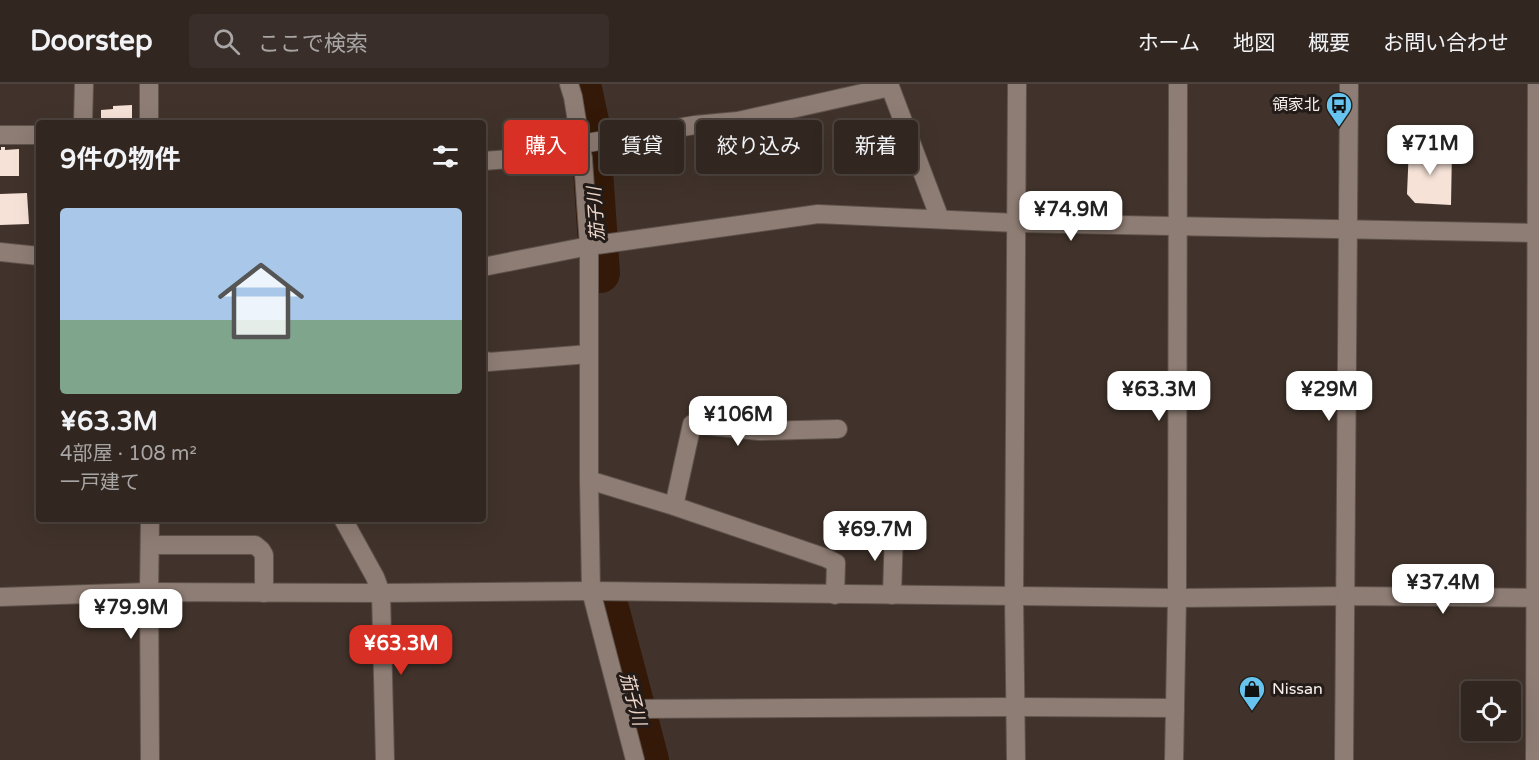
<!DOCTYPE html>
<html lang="ja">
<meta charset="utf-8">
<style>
body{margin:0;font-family:"Varela Round","Noto Sans JP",sans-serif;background:#392e29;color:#f1f3f6;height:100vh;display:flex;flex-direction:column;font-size:22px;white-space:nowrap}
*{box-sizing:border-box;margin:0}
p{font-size:20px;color:#a8a5a5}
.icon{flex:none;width:33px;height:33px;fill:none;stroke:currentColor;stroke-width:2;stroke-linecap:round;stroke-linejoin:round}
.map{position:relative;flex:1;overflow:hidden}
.details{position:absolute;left:36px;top:36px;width:450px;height:402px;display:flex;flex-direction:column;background:#312620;border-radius:6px;box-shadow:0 6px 24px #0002,0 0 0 2px #4c433e}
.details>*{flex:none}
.hud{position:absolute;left:504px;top:36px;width:570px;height:54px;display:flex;gap:12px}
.tools{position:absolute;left:1461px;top:597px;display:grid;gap:12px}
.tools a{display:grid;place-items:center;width:60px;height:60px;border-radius:6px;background:#312620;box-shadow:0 6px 24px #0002,0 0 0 2px #4c433e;font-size:30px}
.price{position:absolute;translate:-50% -51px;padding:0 14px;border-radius:12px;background:#fff;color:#222;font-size:20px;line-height:39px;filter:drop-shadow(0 2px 3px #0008)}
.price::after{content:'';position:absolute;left:50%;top:36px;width:18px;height:14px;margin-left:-9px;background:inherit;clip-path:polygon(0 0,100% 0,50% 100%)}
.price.selected{background:#d93025;color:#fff}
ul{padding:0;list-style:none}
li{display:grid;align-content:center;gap:12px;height:318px;padding:0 24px}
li+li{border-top:2px solid #4c433e}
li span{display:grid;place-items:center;height:186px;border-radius:6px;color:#555}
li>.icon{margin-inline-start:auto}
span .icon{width:108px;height:108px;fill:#fffc;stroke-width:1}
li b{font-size:26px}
h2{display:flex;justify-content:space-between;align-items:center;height:72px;padding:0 24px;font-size:26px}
.pill{padding:0 21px;border-radius:6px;background:#312620;box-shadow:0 6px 24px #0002,0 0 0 2px #4c433e;font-size:21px;line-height:54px}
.pill.selected{background:#d93025;color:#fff}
header{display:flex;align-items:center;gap:36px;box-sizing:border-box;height:84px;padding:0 30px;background:#312620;border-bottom:2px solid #4c433e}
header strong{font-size:28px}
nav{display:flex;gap:33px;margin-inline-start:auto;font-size:21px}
.search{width:420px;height:54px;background:#392e29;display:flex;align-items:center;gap:15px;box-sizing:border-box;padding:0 21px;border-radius:6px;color:#a8a5a5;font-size:22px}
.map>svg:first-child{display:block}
</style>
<header>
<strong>Doorstep</strong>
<div class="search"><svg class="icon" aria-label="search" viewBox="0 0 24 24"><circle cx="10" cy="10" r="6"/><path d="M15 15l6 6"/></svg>ここで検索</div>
<nav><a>ホーム</a><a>地図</a><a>概要</a><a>お問い合わせ</a></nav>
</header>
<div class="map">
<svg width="1539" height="676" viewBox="0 0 1539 676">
<rect width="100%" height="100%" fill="#41332b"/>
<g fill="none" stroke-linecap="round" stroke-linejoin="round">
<!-- river -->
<g stroke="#341908" stroke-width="40">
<polyline points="581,0 590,42 600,189"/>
<polyline points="608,520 649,676"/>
</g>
</g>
<!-- building -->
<g fill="#f6e2d7">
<polygon points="132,21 132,39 101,39 101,26 113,25 113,22"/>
<polygon points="1,63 5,63 5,66 19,65 19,92 0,92 0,66 1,66"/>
<polygon points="1409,63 1452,65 1451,121 1415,119 1407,110"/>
<polygon points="27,109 29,140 0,141 0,110"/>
</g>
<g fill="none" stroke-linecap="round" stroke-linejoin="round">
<!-- minor casing -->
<g stroke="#5e524b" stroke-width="20">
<g id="minor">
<polyline points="569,0 573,13 583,75 589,162 589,396 591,507 635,676"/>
<polyline points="889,0 940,135"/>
<polyline points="83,39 84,0"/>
<polyline points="149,39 149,0"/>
<polyline points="0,51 39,51"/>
<polyline points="581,60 695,41 738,37 890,3"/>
<polyline points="483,77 565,71 583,75"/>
<polyline points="0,168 39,172"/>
<polyline points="483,183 589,162 818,130 1017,139 1539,149"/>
<polyline points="483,276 489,278 589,270"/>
<polyline points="589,396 674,422 826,474 836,479 835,511"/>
<polyline points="674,422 692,340 759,347 838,345"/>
<polyline points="150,435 149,508 150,676"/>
<polyline points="343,435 375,493 381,509 385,676"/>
<polyline points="150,461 255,461 261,466 264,471 264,509"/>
<polyline points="892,511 894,446"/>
<polyline points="0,513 149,508 381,509 591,507 1177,514 1346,512 1539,514"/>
<polyline points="622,625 1015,623 1175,624"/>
<polyline points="1016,676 1014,513 1017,0"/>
<polyline points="1174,676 1177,514 1178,0"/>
<polyline points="1344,676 1349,0"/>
<polyline points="1535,676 1537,0"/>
</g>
</g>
<!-- minor -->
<use href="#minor" stroke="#8e7d74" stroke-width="18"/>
</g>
<!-- icons -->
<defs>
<g id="bus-pin" transform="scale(1.35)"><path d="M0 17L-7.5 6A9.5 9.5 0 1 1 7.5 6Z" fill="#66c4ef" stroke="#231c19"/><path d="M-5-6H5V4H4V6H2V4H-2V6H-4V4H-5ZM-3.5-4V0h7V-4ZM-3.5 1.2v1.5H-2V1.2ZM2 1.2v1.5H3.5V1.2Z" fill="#111"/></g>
<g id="shop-pin" transform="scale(1.35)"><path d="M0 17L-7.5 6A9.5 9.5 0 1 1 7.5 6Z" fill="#66c4ef" stroke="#231c19"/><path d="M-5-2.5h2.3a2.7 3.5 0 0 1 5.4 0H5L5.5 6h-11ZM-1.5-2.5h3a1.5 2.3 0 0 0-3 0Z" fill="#111"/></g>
</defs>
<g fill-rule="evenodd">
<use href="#bus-pin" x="1339" y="21"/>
<use href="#shop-pin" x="1252" y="605"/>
</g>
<g text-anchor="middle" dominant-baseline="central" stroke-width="6" stroke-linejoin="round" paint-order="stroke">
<!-- poi labels -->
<g font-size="16" fill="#f9f0eb" stroke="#231c19" text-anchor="end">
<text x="1320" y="21">領家北</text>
<text x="1272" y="605" text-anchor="start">Nissan</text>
</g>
<!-- water labels -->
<g font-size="18" font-style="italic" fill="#eed7ca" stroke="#231c19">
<text transform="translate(596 130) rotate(-94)">茄子川</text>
<text transform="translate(633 615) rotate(75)">茄子川</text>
</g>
</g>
</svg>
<div class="tools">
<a><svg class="icon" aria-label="locate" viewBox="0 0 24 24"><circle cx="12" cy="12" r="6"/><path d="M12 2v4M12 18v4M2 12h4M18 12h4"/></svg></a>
</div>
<b class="price" style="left:1430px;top:92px">¥71M</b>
<b class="price" style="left:1071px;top:158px">¥74.9M</b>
<b class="price" style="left:1159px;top:338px">¥63.3M</b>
<b class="price" style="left:1329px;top:338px">¥29M</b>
<b class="price" style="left:738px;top:363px">¥106M</b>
<b class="price" style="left:875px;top:478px">¥69.7M</b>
<b class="price" style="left:1443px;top:531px">¥37.4M</b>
<b class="price" style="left:131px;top:556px">¥79.9M</b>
<b class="price selected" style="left:401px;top:592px">¥63.3M</b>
<div class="hud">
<a class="pill selected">購入</a>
<a class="pill">賃貸</a>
<a class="pill">絞り込み</a>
<a class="pill">新着</a>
</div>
<section class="details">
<h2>9件の物件<svg class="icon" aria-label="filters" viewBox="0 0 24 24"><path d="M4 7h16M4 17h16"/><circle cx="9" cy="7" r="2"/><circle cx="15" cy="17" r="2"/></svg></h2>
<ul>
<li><span style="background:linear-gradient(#a9c7e8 60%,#7fa58c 0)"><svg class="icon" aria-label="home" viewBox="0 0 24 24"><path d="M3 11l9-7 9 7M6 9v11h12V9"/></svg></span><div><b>¥63.3M</b><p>4部屋 · 108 m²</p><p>一戸建て</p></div></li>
</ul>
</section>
</div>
